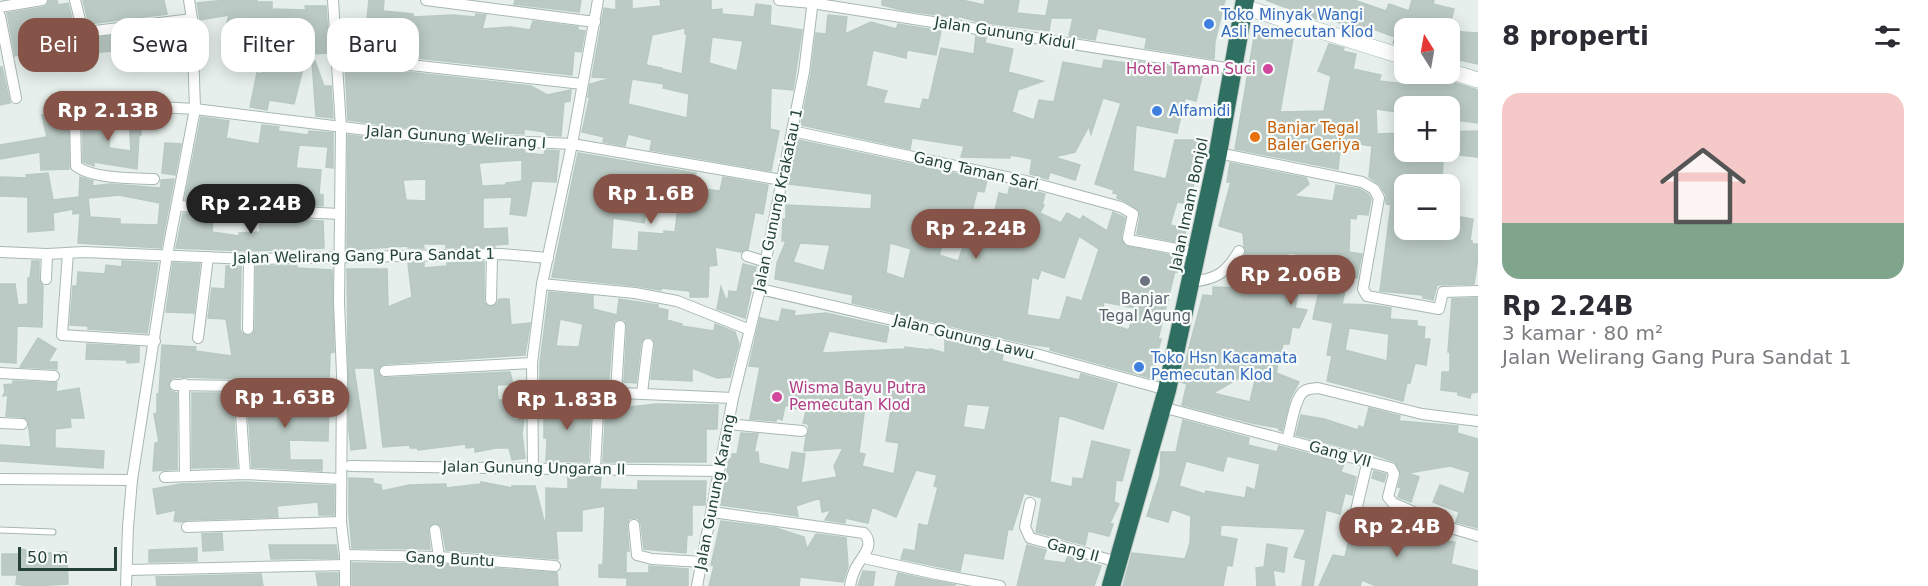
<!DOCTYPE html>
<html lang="id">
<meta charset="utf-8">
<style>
body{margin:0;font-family:"DejaVu Sans",sans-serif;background:#f7f7f7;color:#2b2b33;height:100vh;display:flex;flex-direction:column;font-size:22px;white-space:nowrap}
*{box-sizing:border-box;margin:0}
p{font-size:20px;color:#7c7c81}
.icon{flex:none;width:33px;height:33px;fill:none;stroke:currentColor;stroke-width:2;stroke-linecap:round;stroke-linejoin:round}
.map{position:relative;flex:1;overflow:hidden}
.details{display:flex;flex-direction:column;background:#fff;width:450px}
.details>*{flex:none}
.guide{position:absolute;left:18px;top:18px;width:570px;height:54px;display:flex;gap:12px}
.needle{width:39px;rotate:349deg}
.controls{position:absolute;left:1394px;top:18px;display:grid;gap:12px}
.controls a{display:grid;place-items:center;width:66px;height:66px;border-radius:12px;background:#fff;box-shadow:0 3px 15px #0003;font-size:30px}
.scale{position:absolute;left:18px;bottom:15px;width:99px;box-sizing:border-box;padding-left:6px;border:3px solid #24423a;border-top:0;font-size:16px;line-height:21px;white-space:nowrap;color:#24423a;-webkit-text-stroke:4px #f7fbf9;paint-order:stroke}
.price{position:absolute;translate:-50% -51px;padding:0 14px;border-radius:21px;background:#855347;color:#fff;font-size:20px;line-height:39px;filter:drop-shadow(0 2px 3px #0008)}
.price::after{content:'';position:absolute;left:50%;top:36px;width:18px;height:14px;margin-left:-9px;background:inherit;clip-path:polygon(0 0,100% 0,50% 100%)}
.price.current{background:#222;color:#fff}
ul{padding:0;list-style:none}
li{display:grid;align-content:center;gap:12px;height:318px;padding:0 24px}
li span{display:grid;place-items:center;height:186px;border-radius:18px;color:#555}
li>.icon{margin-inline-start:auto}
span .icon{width:108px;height:108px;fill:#fffc;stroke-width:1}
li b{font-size:26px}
h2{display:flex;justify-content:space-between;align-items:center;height:72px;padding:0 24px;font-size:26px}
.chip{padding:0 21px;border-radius:18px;background:#fff;box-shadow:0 3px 15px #0003;font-size:21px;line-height:54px}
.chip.current{background:#855347;color:#fff}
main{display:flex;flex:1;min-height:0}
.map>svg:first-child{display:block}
</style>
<main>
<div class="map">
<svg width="1478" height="586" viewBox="0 0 1478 586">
<rect width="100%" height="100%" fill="#e6efeb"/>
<!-- building -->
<g fill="#bbcac4" stroke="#b8c9c2" stroke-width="1.5" fill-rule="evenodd">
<polygon points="49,0 57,0 58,5 68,3 75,30 85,39 185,27 185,44 81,54 80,44 15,56 7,13 44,7 47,5"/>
<polygon points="90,0 164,0 167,14 89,24 83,1"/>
<polygon points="227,0 257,0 257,2 272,2 272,9 306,10 305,6 326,6 329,53 311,54 310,41 294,104 269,100 267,110 250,107 257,73 262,74 263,45 260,45 260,42 250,43 249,40 235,43 222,40 229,15 200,20 197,3"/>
<polygon points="369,0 384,1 383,11 413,14 413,17 453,15 475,17 476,14 486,15 482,29 511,27 530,30 533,21 578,27 578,30 585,31 581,52 574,51 572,75 344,50 342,31 366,29"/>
<polygon points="515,0 581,0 579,12 514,4"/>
<path d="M616 0H632V9L661 6 660 0H711V10L722 9V14L754 17 756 4 771 6 770 25 802 30 793 90 771 88 770 129 779 131 771 171 650 150 652 140 628 134 625 146 603 142 604 137 582 132 590 96 588 97 590 84 612 78 592 77 604 8 616 10ZM685 28V34H687L682 74 662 69V68L646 65 652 35ZM712 37 743 41 737 71 709 63ZM632 79 664 84 663 88 689 94 687 118 628 104Z"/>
<polygon points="882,0 962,0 984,5 985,0 1019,0 1017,13 1046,16 1049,0 1225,0 1215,41 1214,59 1145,48 1147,38 1098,28 1095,40 1069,36 1073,18 1051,18 1049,31 979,22 958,16 958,18 902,10 882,5"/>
<polygon points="1266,0 1354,0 1386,11 1389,4 1409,11 1412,0 1434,0 1433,4 1454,9 1449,28 1404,28 1404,47 1393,43 1395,37 1373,29 1371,34 1317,15 1316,19"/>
<polygon points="828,15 847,17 845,34 871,22 896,29 898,24 941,31 936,55 907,50 906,58 873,50 866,86 887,91 883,103 920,109 923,99 929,100 941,48 974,54 976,36 986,38 985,43 1013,49 1008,72 1043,81 1018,90 1012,112 1034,120 1039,100 1054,102 1063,62 1102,69 1104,60 1127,63 1128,60 1203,72 1196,101 1185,98 1177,133 1136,125 1133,171 1166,179 1175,140 1202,140 1190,204 1177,202 1170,225 1186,229 1183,243 1137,234 1140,216 1139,210 1125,201 1117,198 1118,194 1113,193 1114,190 1095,184 1121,103 1103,98 1091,134 1089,126 1075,152 1054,157 1080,165 1075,180 1050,172 1048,179 1030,174 1032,159 1010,155 1010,158 961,157 964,146 912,138 910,149 801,125 811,74 816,33 826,34"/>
<polygon points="1256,26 1294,33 1280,112 1324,111 1331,76 1318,71 1329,44 1344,48 1342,51 1356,54 1353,69 1381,75 1379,81 1414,85 1415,74 1428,74 1440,75 1446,80 1478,90 1478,123 1449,119 1449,106 1404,106 1404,113 1376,109 1377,134 1404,133 1404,153 1417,154 1417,159 1443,160 1442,182 1419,182 1419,184 1404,184 1404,230 1449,230 1449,215 1473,219 1470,241 1472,241 1472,244 1478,244 1478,258 1474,284 1437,285 1433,300 1423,298 1423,295 1380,291 1391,205 1386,204 1386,195 1380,185 1369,177 1372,146 1341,141 1338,169 1235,149"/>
<polygon points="1449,31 1478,33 1478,64 1449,58 1452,47 1449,47"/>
<polygon points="312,61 315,61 324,86 331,86 333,118 316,116"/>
<polygon points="345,65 531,86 547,95 571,90 570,101 564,102 561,136 546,135 546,132 524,129 524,134 425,130 348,120"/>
<polygon points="0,67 2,67 10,103 0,105"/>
<polygon points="69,110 69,169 41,170 40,152 0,159 0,145 47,137 42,115"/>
<polygon points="87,111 95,111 95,113 108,112 111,122 109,148 131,151 129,119 140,118 141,135 139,135 137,169 94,162 94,166 83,162 83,117"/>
<polygon points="201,117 229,121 226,138 259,144 262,125 279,127 278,131 308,135 309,131 333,133 333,168 326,167 328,147 299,145 296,168 321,170 319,194 323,195 323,206 185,199"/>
<polygon points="1478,131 1478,157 1449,154 1449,132"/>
<path d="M348 135 424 144 524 149 525 153 544 155 545 150 559 151 556 182 532 181 526 216 510 214 512 197 483 198V229L507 228 508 244 494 245 495 247 446 248V244H423L424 248H408V246L347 250ZM522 160V181L506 183V185L482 186 479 163ZM426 179V201L406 200 403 180Z"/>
<path d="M798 140 987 180 984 192 977 191 971 216 992 224 999 193 1008 195 1010 185 1045 194 1042 205H1044L1040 213 1061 223 1067 213 1080 220 1083 216 1107 231 1113 212 1125 218 1121 237 1125 246 1180 257 1177 272 1175 271 1158 339H1161L1151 378 1050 350 1051 347 1028 344 852 303 853 295 775 279 777 263 786 241H782L783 219H786V205L871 209 872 194 789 184ZM948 223 970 228 958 261 939 255ZM1079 236 1099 249 1082 301 1067 297 1060 320 1027 315 1032 277 1038 279 1041 270 1064 278ZM800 243 830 245 824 271 793 262ZM890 243 911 249 904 279 886 273ZM1104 302 1135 308 1129 330 1101 321Z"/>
<polygon points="165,143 181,144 175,175 162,173"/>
<path d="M578 153 696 173 694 188 720 191 723 177 768 185 763 214 755 212 748 249 741 252 715 247 717 265 709 266 708 297H690V291L661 288V290L636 286 552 277ZM648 194 679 199 675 232 664 231V234L639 232 638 251 611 249 613 218 644 223Z"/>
<path d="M1230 163 1306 178 1309 184 1294 196 1333 201 1336 185 1359 189 1368 194 1371 199 1368 215 1357 214 1356 219 1350 218 1349 252 1362 254 1357 278 1348 277 1342 304 1372 305 1391 308 1390 319 1417 321V326L1425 327 1424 339H1430L1426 365 1415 363 1410 383H1407L1403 401 1327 381 1332 356 1327 355 1333 323 1313 319 1322 277H1309L1313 256 1288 253V256L1285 257 1289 281 1300 283 1295 308 1307 310 1299 328 1292 327 1289 344H1283L1276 373 1299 382 1290 399 1282 431 1279 430V428L1252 423 1182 405 1187 384 1180 382 1203 295 1213 296V287L1243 288 1249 258H1244L1246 251 1244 245 1243 233 1219 226 1231 182H1227ZM1349 328 1389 334 1387 361 1345 350ZM1258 367 1250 402 1213 393Z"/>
<path d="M48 173 53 200 79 197 80 177 93 181 92 186 110 184 161 188V180L174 179 161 248 78 243 80 213 73 214V209L53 213 54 230 28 232V197L0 196V177L27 178 26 175ZM119 195 160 203 158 225 120 224V219L90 217 88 198Z"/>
<polygon points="183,214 213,215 212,232 239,236 239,233 260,232 260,218 323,221 324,248 249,251 176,248"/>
<polygon points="32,261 39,261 39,279 43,286 42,327 17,326 16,363 0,362 0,284 15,284 18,305 28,304 28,278 30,278"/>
<polygon points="122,261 158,263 147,333 88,329 88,326 70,325 73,286 77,286 78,272 105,274 106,265 122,267"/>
<polygon points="484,262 484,303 491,307 497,304 499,299 509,299 511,325 530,323 525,355 385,364 379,367 378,372 381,377 385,378 510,372 513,384 497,385 498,400 512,400 514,420 524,419 522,434 525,458 512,460 509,448 496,448 475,452 475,447 466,448 466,444 418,450 417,448 410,448 410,445 383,447 374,368 354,368 366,448 351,450 349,432 347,269 387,269 388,307 412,297 408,263 424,263 424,268 447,266 447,263"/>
<polygon points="173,263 200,264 194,313 166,312"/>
<polygon points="743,264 756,267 745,318 717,309 721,287 725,298 728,299 729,291 737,292"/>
<polygon points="226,266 241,266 240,329 242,333 247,336 252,335 255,330 256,266 297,266 297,268 332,270 334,352 330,353 329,385 240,379 184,377 172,378 168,385 171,391 177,393 177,469 153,471 155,443 159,442 154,414 157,413 157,394 159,394 162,345 196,347 195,351 232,356 226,319 208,318 212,288 225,289"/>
<path d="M549 292 593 296V309L617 315 619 299 658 305V308L668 310 667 320 682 324 681 326 714 331 715 324 735 332 739 344 730 377 717 378 692 368V381L651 379 655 344 653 338 648 337H645L641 343 636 383 624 382 627 326 625 320 620 319 614 321 613 326 609 379 540 382V363ZM560 319 583 324 579 347 556 346Z"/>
<polygon points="1478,298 1478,392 1471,393 1470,398 1458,395 1458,392 1441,390 1442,372 1450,372 1450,352 1448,352 1452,299"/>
<path d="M782 309 795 311 794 316 826 313 889 327 886 342 829 331 822 353 905 349V347L930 350V349L945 353V340L1003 354 1002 361 1079 380 1081 374 1117 384 1103 429 1059 415 1050 482 1072 487 1073 478 1083 479 1092 441 1130 450 1122 481 1116 480 1114 502 1119 504 1110 523 1113 524 1109 536 1088 531 1085 545 1036 532 1042 498 1024 493 1012 530 1008 529 1003 559 964 553 960 571 901 559 904 549 915 551 919 524 928 526 938 487 934 486 937 475 916 470 896 517 872 507 868 523 845 518V523L825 520 831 510 822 512 820 498 796 506 798 516 721 505 729 459H732V454H737L741 433 758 434 754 452H758L759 463 789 470 792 452 805 454 801 483 837 477 834 466 843 448 804 451 806 437 809 431 808 424 803 423 806 412 785 405 782 420 777 418 776 421 750 419 760 367 749 366 760 318 779 322ZM867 390 893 397 886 441 899 443 894 474 862 466 865 454 859 453ZM967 404 990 406 985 430 963 427Z"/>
<polygon points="38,338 56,349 48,362 57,362 57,369 20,367"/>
<polygon points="87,344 139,347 139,362 127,363 127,360 86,359"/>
<polygon points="13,381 57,383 56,392 79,388 84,418 70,418 71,427 55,429 55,448 104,451 103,468 0,461 0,445 31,447 28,420 22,417 6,416 8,395 3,396 5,392 4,385 13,384"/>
<polygon points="192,393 232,393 237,467 192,468"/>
<polygon points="247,394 329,400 328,441 289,440 290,460 322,460 322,471 252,467"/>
<polygon points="566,401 566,406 591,404 588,462 546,461 547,438 544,438 544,416 542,416 542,402"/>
<polygon points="616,404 617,407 628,404 629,407 657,404 718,405 717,429 706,429 706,462 603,462 606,405"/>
<polygon points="1369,408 1400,416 1399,421 1458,426 1457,433 1478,439 1478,528 1456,522 1459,512 1433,502 1440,485 1464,494 1470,472 1450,466 1408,473 1419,477 1411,502 1398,497 1401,488 1398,487 1401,475 1395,462 1370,453 1365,453 1296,435 1301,415 1324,419 1358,430 1359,426 1364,428"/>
<path d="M1183 420 1249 438 1248 445 1277 452 1279 446 1344 463 1341 472 1356 477 1352 495 1345 493 1340 514 1326 510 1313 586H1302L1306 560 1294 557 1306 529 1221 525 1220 536 1237 539 1232 566 1227 565 1223 586H1123L1132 553 1185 559 1190 543 1191 516 1172 509 1168 522 1147 516 1160 475 1161 452H1176ZM1227 456 1260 464 1255 490 1247 487 1245 498 1206 491 1205 494 1179 486 1186 461 1223 471Z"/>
<polygon points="1374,471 1386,474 1384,482 1372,478"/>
<polygon points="568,476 601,477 600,489 638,490 638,481 706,481 705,505 692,505 692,535 687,535 686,553 644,549 641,524 638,518 633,518 629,519 627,525 629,551 626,551 626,578 599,577 599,565 603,565 605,506 582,510 582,531 556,531 558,559 446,550 442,528 440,525 434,523 428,528 430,549 352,548 349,515 349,478 373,479 373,483 381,485 382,491 409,485 446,484 446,488 481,484 481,482 512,488 512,486 535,486 544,521 546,520 546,488 568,489"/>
<polygon points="245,482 334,486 334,515 319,515 318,502 277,506 278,517 187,520 181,522 174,521 176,510 157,514 153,489 181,484"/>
<polygon points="1385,508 1406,517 1406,519 1427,528 1423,537 1455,542 1451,564 1478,571 1478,586 1376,586 1362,580 1360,586 1319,586 1333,555 1345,557 1350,535 1344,532 1350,521 1378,534"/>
<polygon points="721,521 776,528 804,537 807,549 816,534 846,538 848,566 843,582 800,577 799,586 709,586 714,566 711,565"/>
<polygon points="222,533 223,550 203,551 202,534"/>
<polygon points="1267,544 1287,548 1284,572 1273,570 1275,586 1257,586 1256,568 1264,567"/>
<polygon points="269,545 336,545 338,558 271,559"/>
<polygon points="1027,545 1046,550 1043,560 1065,563 1068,556 1101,566 1094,586 1017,586"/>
<polygon points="197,548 197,561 149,562 149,550"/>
<polygon points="21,549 48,553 67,552 68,584 30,586 16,584 17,575 2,575 2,554 20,554"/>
<polygon points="352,563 439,564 557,573 558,586 352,586"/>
<polygon points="649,566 688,569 688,586 627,586 627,573 649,573"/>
<polygon points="863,571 875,572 873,586 858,586"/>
<polygon points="316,573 338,573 338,585 318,586"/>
<polygon points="898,573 935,581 956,585 895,586"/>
<polygon points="261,574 263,586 157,586 156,577"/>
</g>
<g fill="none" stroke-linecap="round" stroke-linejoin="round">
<!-- lane casing -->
<g stroke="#a8b8b2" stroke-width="7">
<polyline id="lane" points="0,530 53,532"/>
</g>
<!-- street casing -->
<g stroke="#a8b8b2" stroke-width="12">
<g id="street">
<polyline points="75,0 82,28 87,32 192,19"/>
<polyline points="333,0 341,128 339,302 342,374 341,522 345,555 345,586"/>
<polyline points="426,0 595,22"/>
<polyline points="779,0 812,3 1232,69"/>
<polyline points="0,7 42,0"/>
<polyline points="0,16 16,98"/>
<polyline points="338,57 582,84"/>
<polyline points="792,131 1026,181 1121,207 1133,214 1128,238 1129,240 1198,253"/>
<polyline points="1218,153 1362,182 1374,189 1379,198 1363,289 1367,296 1439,309 1443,292 1478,291"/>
<path d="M154 179C132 178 93 179 76 166L75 115 79 106 86 103 195 109 424 137 572 144 782 180"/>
<polyline points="177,206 340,214"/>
<polyline points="0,252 47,254 84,252 249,259 501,254 548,258"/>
<polyline points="68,253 62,335 155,341"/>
<polyline points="747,256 766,262"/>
<polyline points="46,279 47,254"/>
<path d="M1191 282C1217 279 1226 273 1239 251"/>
<polyline points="542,284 635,293 677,301 750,330"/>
<polyline points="760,289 1025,351 1167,390"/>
<polyline points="491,300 492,257"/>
<polyline points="248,329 249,259"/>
<polyline points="198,338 208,257"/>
<polyline points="385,371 532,363"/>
<polyline points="0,373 54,376"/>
<polyline points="184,384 185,476"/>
<polyline points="175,385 239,386 342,393"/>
<polyline points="239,386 245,474"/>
<polyline points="616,392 620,326"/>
<polyline points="642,393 648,344"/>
<polyline points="532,395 599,392 733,398"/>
<polyline points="1162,407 1391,468 1394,474 1388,497 1393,503 1451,528 1478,536"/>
<polyline points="0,423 22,424"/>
<polyline points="728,424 802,431"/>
<path d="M1287 440C1291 428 1294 400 1303 392 1308 388 1313 389 1318 388L1422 414 1478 421"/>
<polyline points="350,466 719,471"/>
<polyline points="533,468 532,363 542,284 572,144 598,0"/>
<polyline points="595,469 599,392"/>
<polyline points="165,477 245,474 341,479"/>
<polyline points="0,479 132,480"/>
<polyline points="1030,503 1025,527 1030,538 1118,562"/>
<path d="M712 512 864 533C877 547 858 559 854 572 852 576 851 581 850 586"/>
<polyline points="1355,515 1368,460"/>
<polyline points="634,525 637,555 652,559 703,562"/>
<polyline points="187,527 341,522"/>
<polyline points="435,530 439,557"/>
<polyline points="345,555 439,557 555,566"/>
<polyline points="864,558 936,574 1000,586"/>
<polyline points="128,570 345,565"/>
<polyline points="126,586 128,527 132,480 167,255 195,109 192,19 189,0"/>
<polyline points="697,586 733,398 760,289 782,180 804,72 813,0"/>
</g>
</g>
<!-- secondary casing -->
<g stroke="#a4bbb3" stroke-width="16">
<g id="secondary">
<polyline points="1244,7 1404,57"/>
<polyline points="1449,71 1478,80"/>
</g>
</g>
<!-- highway casing -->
<g stroke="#c2cac8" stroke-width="20">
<polyline id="highway" points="1111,586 1167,390 1218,153 1245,0"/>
</g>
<!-- lane -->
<use href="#lane" stroke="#fff" stroke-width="5"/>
<!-- street -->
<use href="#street" stroke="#fff" stroke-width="10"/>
<!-- secondary -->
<use href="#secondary" stroke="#fff" stroke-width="15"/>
<!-- highway -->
<use href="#highway" stroke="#2f6f62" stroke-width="18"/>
</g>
<!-- markers -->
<g fill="#3f7fe0" stroke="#f7fbf9" stroke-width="2">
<circle cx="1209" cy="24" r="6"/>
<circle cx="1157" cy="111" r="6"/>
<circle cx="1139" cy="367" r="6"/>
</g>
<g fill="#d1479c" stroke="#f7fbf9" stroke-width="2">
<circle cx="1268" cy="69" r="6"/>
<circle cx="777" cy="397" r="6"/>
</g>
<circle fill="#e8710a" stroke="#f7fbf9" stroke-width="2" cx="1255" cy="137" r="6"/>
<circle fill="#6b7280" stroke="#f7fbf9" stroke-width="2" cx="1145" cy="281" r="6"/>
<g text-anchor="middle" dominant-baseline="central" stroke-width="4.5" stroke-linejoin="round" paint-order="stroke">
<!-- shop labels -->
<g font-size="15" fill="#366cbe" stroke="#f7fbf9" text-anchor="start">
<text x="1221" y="15">Toko Minyak Wangi<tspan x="1221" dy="17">Asli Pemecutan Klod</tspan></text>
<text x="1169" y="111">Alfamidi</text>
<text x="1151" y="358">Toko Hsn Kacamata<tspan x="1151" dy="17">Pemecutan Klod</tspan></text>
</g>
<!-- street labels -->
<g font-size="15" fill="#24423a" stroke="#f7fbf9">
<text transform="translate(1005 33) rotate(9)">Jalan Gunung Kidul</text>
<text transform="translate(456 137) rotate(4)">Jalan Gunung Welirang I</text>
<text transform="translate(976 171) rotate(13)">Gang Taman Sari</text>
<text transform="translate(778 200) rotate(-78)">Jalan Gunung Krakatau 1</text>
<text transform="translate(1189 204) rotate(-78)">Jalan Imam Bonjol</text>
<text transform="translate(364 256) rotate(-1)">Jalan Welirang Gang Pura Sandat 1</text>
<text transform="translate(964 337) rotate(14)">Jalan Gunung Lawu</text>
<text transform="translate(1340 454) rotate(15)">Gang VII</text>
<text transform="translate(534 468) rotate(1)">Jalan Gunung Ungaran II</text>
<text transform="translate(715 492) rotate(-79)">Jalan Gunung Karang</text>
<text transform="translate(1073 550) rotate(15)">Gang II</text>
<text transform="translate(450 559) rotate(3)">Gang Buntu</text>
</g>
<!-- hotel labels -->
<g font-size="15" fill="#b23c85" stroke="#f7fbf9" text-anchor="end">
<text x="1256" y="69">Hotel Taman Suci</text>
<text x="789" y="388" text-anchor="start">Wisma Bayu Putra<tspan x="789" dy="17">Pemecutan Klod</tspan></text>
</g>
<!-- food labels -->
<g font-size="15" fill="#c56008" stroke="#f7fbf9" text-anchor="start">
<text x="1267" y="128">Banjar Tegal<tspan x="1267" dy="17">Baler Geriya</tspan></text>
</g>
<!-- worship labels -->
<g font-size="15" fill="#5b616d" stroke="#f7fbf9">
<text x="1145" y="299">Banjar<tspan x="1145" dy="17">Tegal Agung</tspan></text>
</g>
</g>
</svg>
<div class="controls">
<a><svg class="needle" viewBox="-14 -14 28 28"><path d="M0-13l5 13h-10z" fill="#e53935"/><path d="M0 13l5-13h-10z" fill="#7c7c81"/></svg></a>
<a>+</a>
<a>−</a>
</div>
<div class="scale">50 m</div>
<b class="price" style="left:108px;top:142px">Rp 2.13B</b>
<b class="price" style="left:651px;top:225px">Rp 1.6B</b>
<b class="price current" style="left:251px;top:235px">Rp 2.24B</b>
<b class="price" style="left:976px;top:260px">Rp 2.24B</b>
<b class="price" style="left:1291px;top:306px">Rp 2.06B</b>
<b class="price" style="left:285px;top:429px">Rp 1.63B</b>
<b class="price" style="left:567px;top:431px">Rp 1.83B</b>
<b class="price" style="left:1397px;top:558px">Rp 2.4B</b>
<div class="guide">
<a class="chip current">Beli</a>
<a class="chip">Sewa</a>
<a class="chip">Filter</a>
<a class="chip">Baru</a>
</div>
</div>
<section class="details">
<h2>8 properti<svg class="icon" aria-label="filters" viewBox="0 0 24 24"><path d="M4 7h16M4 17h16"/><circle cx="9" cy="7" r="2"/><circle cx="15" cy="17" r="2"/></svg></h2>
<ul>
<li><span style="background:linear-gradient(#f6c9c9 70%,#7fa58c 0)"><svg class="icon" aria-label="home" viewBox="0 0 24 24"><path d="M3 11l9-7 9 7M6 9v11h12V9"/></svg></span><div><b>Rp 2.24B</b><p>3 kamar · 80 m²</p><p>Jalan Welirang Gang Pura Sandat 1</p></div></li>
</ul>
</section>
</main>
